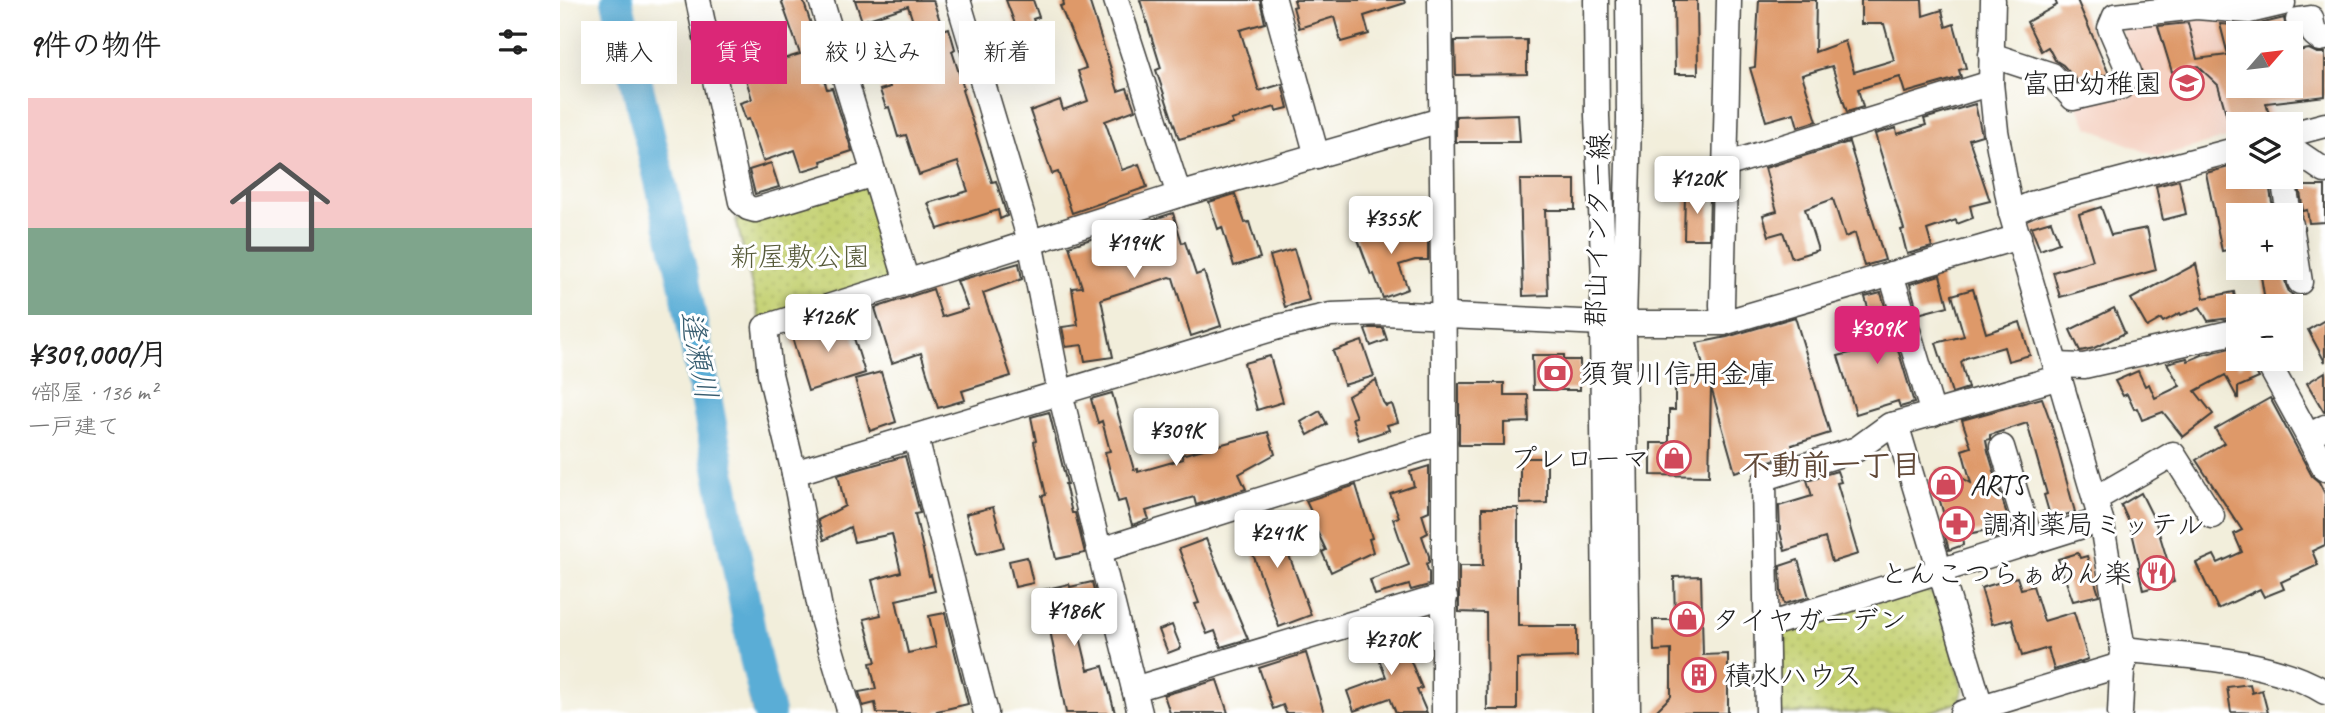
<!DOCTYPE html>
<html lang="ja">
<meta charset="utf-8">
<style>
body{margin:0;font-family:Caveat,"Klee One",sans-serif;background:#f6f6f6;color:#222;height:100vh;display:flex;flex-direction:column;font-size:26px;white-space:nowrap}
*{box-sizing:border-box;margin:0}
p{font-size:23px;color:#767676}
.icon{flex:none;width:38px;height:38px;fill:none;stroke:currentColor;stroke-width:2;stroke-linecap:round;stroke-linejoin:round}
.map{position:relative;flex:1;overflow:hidden}
.side{display:flex;flex-direction:column;background:#fff;width:560px}
.side>*{flex:none}
.guide{position:absolute;left:21px;top:21px;width:665px;height:63px;display:flex;gap:14px}
.needle{width:46px;rotate:62deg}
.fabs{position:absolute;left:1666px;top:21px;display:grid;gap:14px}
.fabs a{display:grid;place-items:center;width:77px;height:77px;border-radius:0px;background:#fff;box-shadow:0 7px 28px #0002;font-size:35px}
.price{position:absolute;translate:-50% -60px;padding:0 16px;border-radius:7px;background:#fff;color:#222;font-size:23px;line-height:46px;filter:drop-shadow(0 2px 4px #0008)}
.price::after{content:'';position:absolute;left:50%;top:42px;width:21px;height:16px;margin-left:-10px;background:inherit;clip-path:polygon(0 0,100% 0,50% 100%)}
.price.active{background:#db2777;color:#fff}
ul{padding:0;list-style:none}
li{display:grid;align-content:center;gap:14px;height:371px;padding:0 28px}
li span{display:grid;place-items:center;height:217px;border-radius:0px;color:#555}
li>.icon{margin-inline-start:auto}
span .icon{width:126px;height:126px;fill:#fffc;stroke-width:1}
li b{font-size:30px}
h2{display:flex;justify-content:space-between;align-items:center;height:84px;padding:0 28px;font-size:30px}
.pill{padding:0 24px;border-radius:0px;background:#fff;box-shadow:0 7px 28px #0002;font-size:24px;line-height:63px}
.pill.active{background:#db2777;color:#fff}
main{display:flex;flex:1;min-height:0}
.map>svg:first-child{display:block}
</style>
<main>
<section class="side">
<h2>9件の物件<svg class="icon" aria-label="filters" viewBox="0 0 24 24"><path d="M4 7h16M4 17h16"/><circle cx="9" cy="7" r="2"/><circle cx="15" cy="17" r="2"/></svg></h2>
<ul>
<li><span style="background:linear-gradient(#f6c9c9 60%,#7fa58c 0)"><svg class="icon" aria-label="home" viewBox="0 0 24 24"><path d="M3 11l9-7 9 7M6 9v11h12V9"/></svg></span><div><b>¥309,000/月</b><p>4部屋 · 136 m²</p><p>一戸建て</p></div></li>
</ul>
</section>
<div class="map">
<svg width="1765" height="713" viewBox="0 0 1765 713">
<defs>
<pattern id="grass-dots" width="8" height="8" patternUnits="userSpaceOnUse" patternTransform="scale(1.75)"><rect width="8" height="8" fill="#c5d173"/><path d="M2 2h.1M6 6h.1" fill="none" stroke="#a9b363" stroke-width="1.8" stroke-linecap="round"/></pattern>
<pattern id="water-ripples" width="26" height="14" patternUnits="userSpaceOnUse" patternTransform="scale(1.75)"><rect width="26" height="14" fill="#5aadd6"/><path d="M2 4q2-2 4 0t4 0M15 11q2-2 4 0t4 0" fill="none" stroke="#4a8cad"/></pattern>
</defs>
<rect width="100%" height="100%" fill="#fff"/>
<filter id="ink" filterUnits="userSpaceOnUse"><feTurbulence type="fractalNoise" baseFrequency=".0143" numOctaves="2"/><feDisplacementMap in="SourceGraphic" scale="14" xChannelSelector="R" yChannelSelector="G"/><feConvolveMatrix kernelMatrix="1 2 1 2 8 2 1 2 1" color-interpolation-filters="sRGB"/></filter>
<filter id="wash" filterUnits="userSpaceOnUse"><feTurbulence type="fractalNoise" baseFrequency=".00686" numOctaves="4" result="noise"/><feDisplacementMap in="SourceGraphic" scale="28" xChannelSelector="R" yChannelSelector="G"/><feGaussianBlur stdDeviation="1.57" result="paint"/><feColorMatrix in="noise" values="0 0 0 0 0 0 0 0 0 0 0 0 0 0 0 0 0 1.4 0 .05"/><feComposite in="paint" operator="in"/></filter>
<g filter="url(#wash)">
<rect width="100%" height="100%" fill="#f2eedb"/>
<!-- built -->
<polygon fill="#f5d2c2" points="1686,15 1691,33 1678,33 1678,86 1705,86 1715,124 1678,124 1678,135 1597,157 1528,127 1517,105 1573,89 1560,22"/>
<!-- grass -->
<g fill="url(#grass-dots)" stroke="#707648" stroke-width="2">
<polygon points="311,181 341,279 201,325 176,219"/>
<polygon points="1360,588 1377,596 1403,688 1400,702 1367,713 1216,713 1218,630"/>
</g>
<!-- water -->
<polygon fill="url(#water-ripples)" stroke="#3b6479" stroke-width="2" points="183,591 221,699 224,713 193,713 188,691"/>
<g fill="none" stroke-linecap="round" stroke-linejoin="round">
<!-- river -->
<polyline stroke="#5aadd6" stroke-width="32" points="57,0 125,286 195,658 209,713"/>
</g>
<g id="blocks">
<!-- building -->
<g fill="#de9969">
<polygon points="221,0 243,0 256,39 252,40 267,89 272,88 292,151 261,161 262,165 242,171 235,150 203,161 189,119 186,120 180,103 192,99 184,73 188,72 180,50 186,48 181,33 198,27 210,63 240,54"/>
<polygon points="295,0 373,0 383,30 389,28 395,49 392,51 404,89 402,90 432,182 436,181 447,216 440,219 438,210 378,229 368,203 408,191 398,162 359,175 346,135 338,137 329,107 326,108 320,90 330,87 319,52 341,45 352,81 380,73 364,21 354,25 348,6 302,21"/>
<polygon points="446,0 473,0 479,17 473,19 488,61 462,70 453,42 461,40"/>
<polygon points="503,0 529,0 558,91 567,88 575,110 545,121 562,170 579,164 587,187 512,213 498,172 492,174 470,111 500,100 503,110 528,101 518,71 526,68 500,6 504,5"/>
<polygon points="580,0 700,0 705,23 680,30 699,91 722,84 728,108 716,111 715,107 671,120 673,124 619,139 596,70 601,68"/>
<polygon points="734,0 844,0 845,3 804,16 809,34 781,42 774,17 739,28 733,7 736,6"/>
<polygon points="1114,0 1137,0 1138,74 1115,74"/>
<polygon points="1199,0 1256,0 1255,52 1285,41 1294,72 1334,60 1324,24 1301,24 1301,0 1362,0 1363,16 1382,10 1386,27 1394,24 1406,68 1399,70 1401,77 1345,93 1340,77 1298,89 1303,107 1287,112 1272,66 1242,75 1257,121 1238,127 1234,113 1206,121 1190,68 1195,67"/>
<polygon points="1495,0 1517,0 1549,74 1518,82 1503,65 1495,60 1488,47 1481,51 1467,22 1497,5"/>
<polygon points="1724,18 1726,29 1732,33 1678,33 1678,86 1731,86 1731,52 1749,49 1757,53 1765,53 1765,96 1706,103 1711,121 1698,124 1669,124 1658,85 1638,66 1612,72 1598,26 1628,23 1637,59 1668,55 1660,24 1692,26"/>
<polygon points="967,40 967,74 896,75 895,41"/>
<polygon points="1415,104 1422,135 1409,139 1430,201 1410,206 1413,218 1397,224 1396,220 1367,230 1372,247 1347,254 1341,230 1344,229 1315,134 1336,128 1337,134 1366,125 1364,119"/>
<polygon points="958,114 960,142 896,142 896,116"/>
<polygon points="1289,142 1325,260 1304,266 1295,233 1285,237 1273,199 1245,209 1258,250 1232,258 1223,232 1209,236 1203,215 1217,211 1205,168"/>
<polygon points="211,163 219,187 195,194 189,170"/>
<polygon points="1669,167 1672,177 1708,177 1714,215 1678,215 1678,248 1662,251 1646,173"/>
<polygon points="960,180 1015,180 1015,210 985,210 988,295 963,296"/>
<polygon points="1619,180 1626,214 1603,220 1596,186"/>
<polygon points="1739,186 1765,186 1765,222 1749,223 1747,210 1743,211"/>
<polygon points="675,194 685,223 689,222 700,258 674,266 662,227 658,229 649,202"/>
<polygon points="1125,194 1150,194 1149,239 1124,239"/>
<polygon points="1541,207 1551,235 1587,228 1596,270 1500,297 1493,272 1533,260 1519,214"/>
<polygon points="613,213 622,243 625,242 636,275 644,272 661,326 631,336 613,278 610,277 541,299 553,357 525,361 522,345 506,347 502,327 518,325 512,288 522,287 509,246"/>
<polygon points="1491,221 1499,243 1480,250 1471,227"/>
<polygon points="826,223 830,234 868,234 868,260 855,260 839,265 848,289 823,298 814,274 811,275 796,234"/>
<polygon points="734,249 749,300 725,307 710,256"/>
<polygon points="459,263 462,279 423,293 451,376 402,391 405,400 378,408 361,353 332,363 315,308 373,289 382,317 408,309 397,281"/>
<polygon points="1636,264 1644,298 1674,292 1678,317 1648,321 1640,307 1621,315 1620,313 1603,322 1601,319 1587,327 1571,299"/>
<polygon points="1711,268 1723,268 1726,285 1729,292 1734,296 1705,301 1700,270"/>
<polygon points="1380,275 1388,306 1358,314 1350,284"/>
<polygon points="1413,289 1426,333 1460,322 1470,355 1448,361 1444,347 1406,358 1401,362 1408,388 1392,393 1376,343 1404,336 1392,295"/>
<polygon points="1321,293 1354,403 1340,407 1338,401 1296,414 1278,356 1318,346 1305,297"/>
<polygon points="1554,308 1565,333 1534,348 1520,351 1510,330"/>
<polygon points="287,316 305,373 248,391 231,334"/>
<polygon points="1235,317 1270,433 1232,445 1235,453 1175,472 1151,387 1149,476 1091,475 1091,443 1109,443 1109,410 1115,410 1115,377 1146,377 1137,343 1167,337"/>
<polygon points="1765,320 1765,362 1748,330"/>
<polygon points="809,328 823,328 827,340 811,346 805,330"/>
<polygon points="802,341 814,376 784,385 773,351"/>
<polygon points="1678,346 1678,367 1690,361 1699,378 1678,387 1678,399 1665,375 1635,391 1653,414 1623,437 1603,412 1582,420 1577,408 1574,409 1567,394 1563,396 1555,381 1578,371 1585,386 1589,384 1595,398 1620,386 1607,363 1627,358 1628,361 1642,355"/>
<polygon points="972,355 1004,355 1004,360 1020,360 1020,390 973,390"/>
<polygon points="710,356 723,402 697,410 684,363"/>
<polygon points="321,372 336,422 310,431 295,379"/>
<polygon points="1765,372 1765,412 1764,412 1747,383"/>
<polygon points="816,380 823,402 826,406 832,404 838,422 827,425 829,430 799,440 792,418 796,417 788,396"/>
<polygon points="899,383 944,383 944,395 968,395 969,422 944,423 944,445 899,445"/>
<polygon points="552,393 574,470 578,469 578,472 623,459 621,455 708,432 715,454 679,474 686,489 636,505 634,497 586,511 589,519 572,525 565,500 558,502 545,452 550,451 542,421 538,423 531,399"/>
<polygon points="1482,398 1490,420 1515,512 1491,519 1484,495 1487,494 1467,423 1430,435 1430,439 1426,440 1428,451 1452,532 1432,539 1429,530 1402,535 1403,545 1389,550 1381,521 1385,519 1373,476 1377,470 1383,467 1411,483 1402,450 1411,447 1402,420"/>
<polygon points="1710,398 1752,476 1759,482 1765,494 1765,545 1752,551 1758,565 1721,582 1724,589 1704,597 1700,589 1658,609 1636,563 1654,555 1658,563 1682,552 1674,534 1682,530 1636,460 1664,443 1655,429"/>
<polygon points="760,411 767,424 748,435 741,422"/>
<polygon points="489,412 507,484 505,484 512,513 515,513 525,553 496,559 482,496 486,495 474,442 476,441 471,417"/>
<polygon points="345,456 360,513 355,514 369,576 371,575 375,591 336,600 348,653 376,647 369,616 385,613 408,704 377,711 378,713 317,713 315,703 303,706 299,692 316,689 310,663 316,662 304,619 321,615 312,580 341,572 332,534 294,542 290,527 264,540 258,520 285,506 278,475"/>
<polygon points="960,458 987,458 987,503 960,504"/>
<polygon points="869,466 869,511 862,514 868,533 862,536 869,556 869,562 866,564 869,573 869,585 851,590 849,585 815,595 810,580 849,565 833,519 839,517 830,494 854,486 850,472"/>
<polygon points="1277,471 1281,482 1277,483 1298,554 1272,562 1265,538 1225,551 1220,532 1219,506 1252,496 1247,480"/>
<polygon points="796,485 812,538 809,539 813,552 771,572 762,552 766,550 751,519 754,518 746,501"/>
<polygon points="1581,493 1596,523 1614,582 1583,590 1578,567 1580,566 1570,524 1561,505"/>
<polygon points="433,507 444,547 417,554 406,514"/>
<polygon points="922,508 958,508 958,626 1017,626 1017,657 957,659 957,710 927,710 926,613 899,612 899,566 923,566"/>
<polygon points="713,512 751,615 719,627 684,529 692,525 690,519"/>
<polygon points="646,539 688,639 661,647 655,631 647,634 635,604 639,603 619,549"/>
<polygon points="1518,553 1520,558 1527,556 1539,595 1513,601 1498,559"/>
<polygon points="467,557 473,583 455,587 449,561"/>
<polygon points="1238,560 1249,597 1224,604 1221,592 1220,566"/>
<polygon points="1141,576 1143,655 1168,654 1168,713 1094,713 1111,696 1111,650 1094,651 1093,620 1115,620 1114,577"/>
<polygon points="1457,577 1461,589 1473,586 1484,621 1514,612 1528,659 1494,670 1488,648 1462,656 1452,619 1432,624 1421,588"/>
<polygon points="532,582 539,610 516,615 517,624 528,670 543,666 555,713 506,713 490,630 484,631 474,592 509,584 510,587"/>
<polygon points="612,625 621,648 608,653 599,630"/>
<polygon points="836,626 862,688 857,690 867,713 836,713 830,698 794,711 787,691 826,677 809,634"/>
<polygon points="746,653 764,713 726,713 723,705 713,709 699,668"/>
<polygon points="657,680 668,713 610,713 604,695"/>
<polygon points="1690,684 1692,693 1702,690 1708,713 1671,712 1667,687"/>
</g>
</g>
</g>
<g filter="url(#ink)">
<use href="#blocks" fill-opacity="0" stroke="#3c3c39" stroke-width="2"/>
<g fill="none" stroke-linecap="round" stroke-linejoin="round">
<!-- minor casing -->
<g stroke="#3c3c39" stroke-width="27">
<g id="minor">
<polyline points="138,0 181,202 188,208 195,210 314,174"/>
<polyline points="261,0 347,282"/>
<polyline points="398,0 470,241 500,393 580,713"/>
<polyline points="556,0 619,195"/>
<polyline points="714,0 757,156"/>
<polyline points="880,0 884,361 884,713"/>
<polyline points="1036,0 1037,116 1044,279 1042,323 1046,713"/>
<polyline points="1433,0 1431,83 1436,131 1451,213 1541,520 1563,649 1560,713"/>
<polyline points="1738,20 1751,18 1754,34 1760,39 1765,38"/>
<polyline points="1431,55 1492,75 1513,98 1561,87 1569,72 1550,28 1555,16 1636,7 1689,11 1723,3"/>
<polyline points="1731,134 1765,125"/>
<polyline points="1731,148 1765,171"/>
<polyline points="1165,165 1431,83"/>
<polyline points="1723,177 1729,215"/>
<polyline points="1451,213 1474,203 1678,149"/>
<polyline points="1731,225 1740,282"/>
<polyline points="1331,274 1373,414"/>
<polyline points="1163,323 1162,305 1169,0"/>
<polyline points="1706,359 1748,436 1765,427"/>
<polyline points="1496,365 1524,366 1678,331"/>
<polyline points="1748,436 1765,469"/>
<polyline points="356,438 426,713"/>
<polyline points="1442,447 1471,543"/>
<polyline points="234,473 718,327 771,315 824,313 1042,323 1163,323 1459,237"/>
<polyline points="1535,499 1613,454 1652,516"/>
<polyline points="541,550 884,442"/>
<polyline points="1208,625 1541,520"/>
<path d="M1563 649C1627 657 1710 658 1765 692"/>
<polyline points="574,689 874,599 885,598"/>
<polyline points="1421,707 1336,424 1500,377"/>
<polyline points="290,713 262,619 234,473 210,374 205,327 619,195 881,120"/>
<polyline points="1068,713 1064,323 1069,120 1068,0"/>
<polyline points="1208,713 1204,482 1211,476 1297,449 1330,425 1336,424"/>
<polyline points="1402,713 1564,664"/>
</g>
</g>
<!-- minor -->
<use href="#minor" stroke="#fff" stroke-width="24"/>
</g>
</g>
<!-- icons -->
<defs>
<g id="school-ring" transform="scale(1.75)"><circle r="9.5" fill="#fff" stroke="#d1495b" stroke-width="1.5"/><path d="M0-5L7-2L0 1L-7-2ZM-4 1L0 2.5L4 1V4Q0 6-4 4Z" fill="#d1495b"/></g>
<g id="bank-ring" transform="scale(1.75)"><circle r="9.5" fill="#fff" stroke="#d1495b" stroke-width="1.5"/><path d="M-6-4H6V4H-6ZM0-2.3a2.3 2.3 0 1 0 0 4.6a2.3 2.3 0 1 0 0-4.6Z" fill="#d1495b"/></g>
<g id="shop-ring" transform="scale(1.75)"><circle r="9.5" fill="#fff" stroke="#d1495b" stroke-width="1.5"/><path d="M-5-2.5h2.3a2.7 3.5 0 0 1 5.4 0H5L5.5 6h-11ZM-1.5-2.5h3a1.5 2.3 0 0 0-3 0Z" fill="#d1495b"/></g>
<g id="pharmacy-ring" transform="scale(1.75)"><circle r="9.5" fill="#fff" stroke="#d1495b" stroke-width="1.5"/><path d="M-2-6h4v4h4v4h-4v4h-4v-4h-4v-4h4Z" fill="#d1495b"/></g>
<g id="restaurant-ring" transform="scale(1.75)"><circle r="9.5" fill="#fff" stroke="#d1495b" stroke-width="1.5"/><path d="M-5-6h1v4h1v-4h1v4h1v-4h1v5L-1.5 .5V6h-2V.5L-5-1ZM5-6V6H3V1.5H1.5Q1.5-4 5-6Z" fill="#d1495b"/></g>
<g id="building-ring" transform="scale(1.75)"><circle r="9.5" fill="#fff" stroke="#d1495b" stroke-width="1.5"/><path d="M-4-6H4V6H1V3H-1V6H-4ZM-2.5-4.3h1.7v1.8h-1.7ZM.8-4.3h1.7v1.8H.8ZM-2.5-1h1.7V.8h-1.7ZM.8-1h1.7V.8H.8Z" fill="#d1495b"/></g>
</defs>
<g fill-rule="evenodd">
<use href="#school-ring" x="1627" y="83"/>
<use href="#bank-ring" x="995" y="373"/>
<use href="#shop-ring" x="1114" y="458"/>
<use href="#shop-ring" x="1386" y="484"/>
<use href="#pharmacy-ring" x="1397" y="524"/>
<use href="#restaurant-ring" x="1597" y="573"/>
<use href="#shop-ring" x="1127" y="619"/>
<use href="#building-ring" x="1139" y="675"/>
</g>
<g text-anchor="middle" dominant-baseline="central" stroke-width="6" stroke-linejoin="round" paint-order="stroke">
<!-- poi labels -->
<g font-size="28" fill="#1c1c1c" stroke="#fff" text-anchor="start">
<text x="1602" y="83" text-anchor="end">富田幼稚園</text>
<text x="1020" y="373">須賀川信用金庫</text>
<text x="1090" y="458" text-anchor="end">プレローマ</text>
<text x="1410" y="484">ARTS</text>
<text x="1422" y="524">調剤薬局ミッテル</text>
<text x="1572" y="573" text-anchor="end">とんこつらぁめん楽</text>
<text x="1152" y="619">タイヤガーデン</text>
<text x="1164" y="675">積水ハウス</text>
</g>
<!-- street labels -->
<g font-size="28" fill="#1c1c1c" stroke="#fff">
<text transform="translate(1037 230) rotate(-89)">郡山インター線</text>
</g>
<!-- park labels -->
<g font-size="28" fill="#575b3a" stroke="#fff">
<text x="240" y="256">新屋敷公園</text>
</g>
<!-- water labels -->
<g font-size="30" font-style="italic" fill="#385d70" stroke="#fff">
<text transform="translate(139 355) rotate(79)">逢瀬川</text>
</g>
<!-- neighbourhood labels -->
<g font-size="30" font-weight="bold" fill="#604837" stroke="#fff">
<text x="1271" y="465">不動前一丁目</text>
</g>
</g>
</svg>
<div class="fabs">
<a><svg class="needle" viewBox="-14 -14 28 28"><path d="M0-13l5 13h-10z" fill="#e53935"/><path d="M0 13l5-13h-10z" fill="#767676"/></svg></a>
<a><svg class="icon" aria-label="layers" viewBox="0 0 24 24"><path d="M12 4l9 5-9 5-9-5zM3 14l9 5 9-5"/></svg></a>
<a>+</a>
<a>−</a>
</div>
<b class="price" style="left:1137px;top:216px">¥120K</b>
<b class="price" style="left:831px;top:256px">¥355K</b>
<b class="price" style="left:574px;top:280px">¥194K</b>
<b class="price" style="left:268px;top:354px">¥126K</b>
<b class="price active" style="left:1317px;top:366px">¥309K</b>
<b class="price" style="left:616px;top:468px">¥309K</b>
<b class="price" style="left:717px;top:570px">¥241K</b>
<b class="price" style="left:514px;top:648px">¥186K</b>
<b class="price" style="left:831px;top:677px">¥270K</b>
<div class="guide">
<a class="pill">購入</a>
<a class="pill active">賃貸</a>
<a class="pill">絞り込み</a>
<a class="pill">新着</a>
</div>
</div>
</main>
